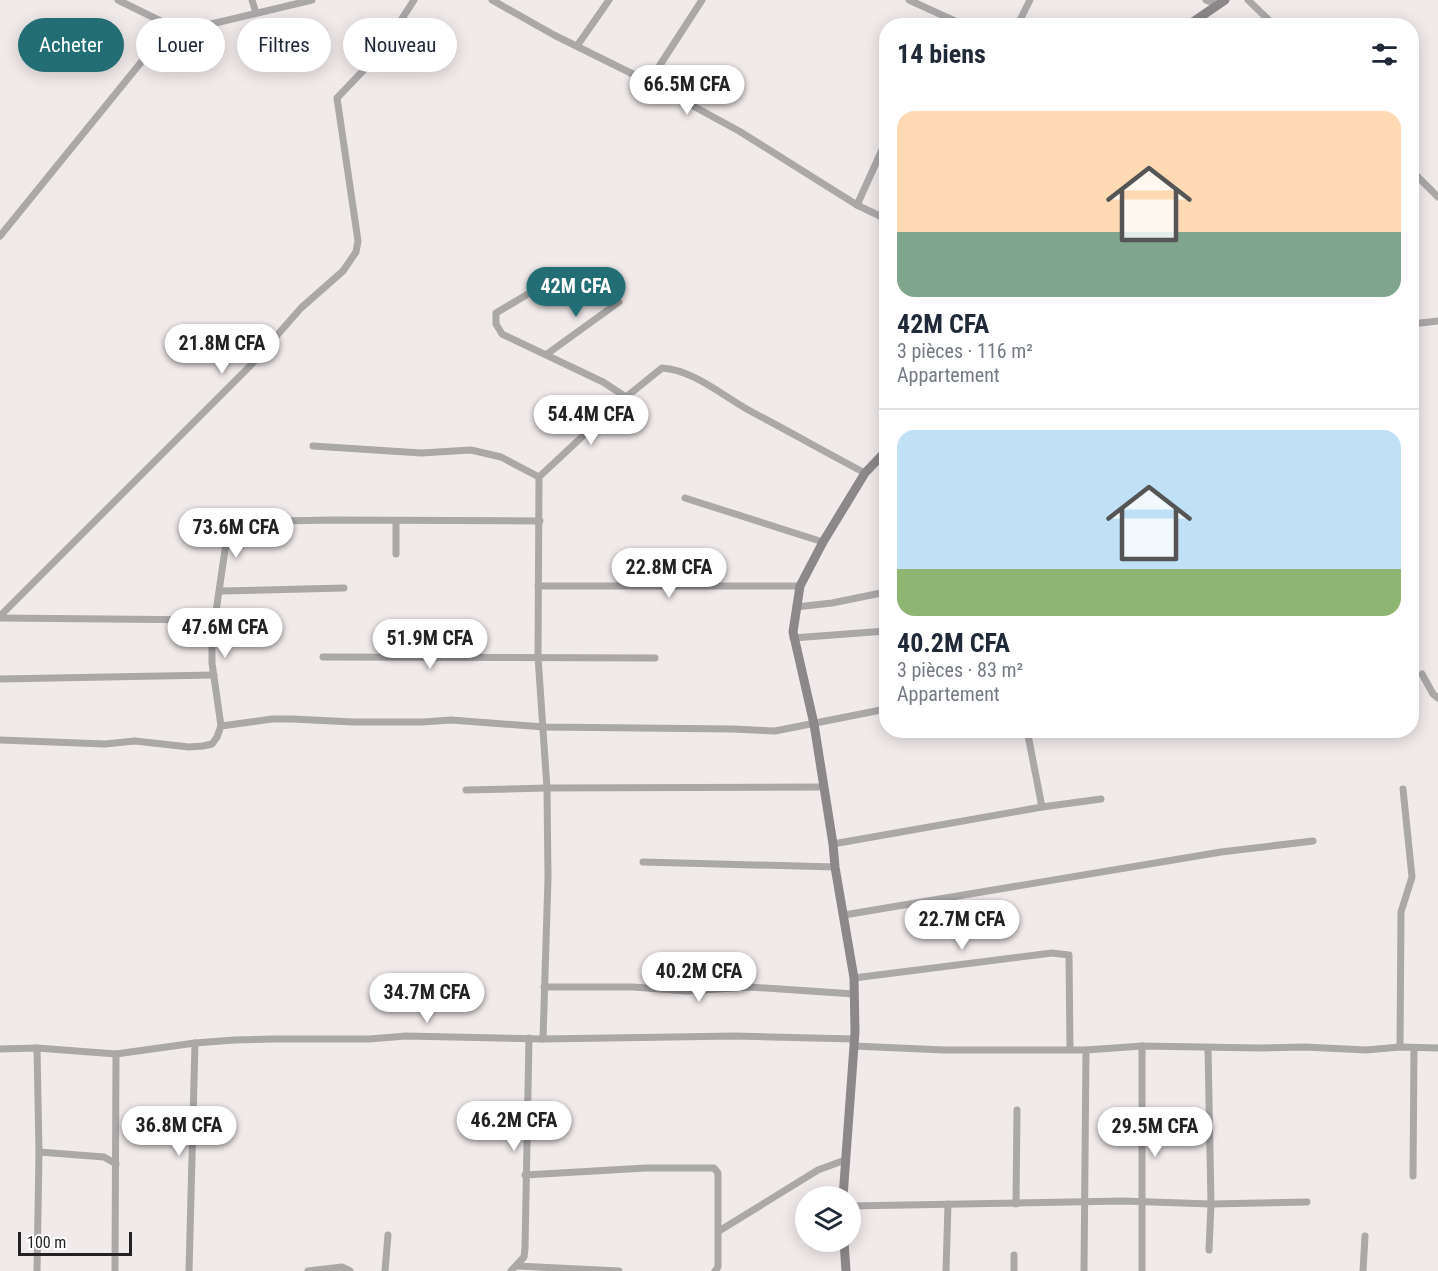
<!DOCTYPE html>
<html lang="fr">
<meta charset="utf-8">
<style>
body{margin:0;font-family:"Roboto Condensed",sans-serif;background:#f2f2f3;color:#1f2937;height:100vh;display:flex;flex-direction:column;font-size:22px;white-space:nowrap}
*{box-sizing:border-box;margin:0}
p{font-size:20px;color:#747a83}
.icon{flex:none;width:33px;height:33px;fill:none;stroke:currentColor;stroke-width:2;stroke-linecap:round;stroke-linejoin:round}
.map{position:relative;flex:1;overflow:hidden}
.sheet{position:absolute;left:879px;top:18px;width:540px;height:720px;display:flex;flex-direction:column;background:#fff;border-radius:24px;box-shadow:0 3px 15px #0003}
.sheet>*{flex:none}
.banner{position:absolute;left:18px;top:18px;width:570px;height:54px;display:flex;gap:12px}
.buttons{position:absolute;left:795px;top:1186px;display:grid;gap:12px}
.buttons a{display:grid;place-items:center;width:66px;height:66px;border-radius:50%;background:#fff;box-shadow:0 3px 15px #0003;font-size:30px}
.scale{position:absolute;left:18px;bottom:15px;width:114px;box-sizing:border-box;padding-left:6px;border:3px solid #232121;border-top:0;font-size:16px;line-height:21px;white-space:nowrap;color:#232121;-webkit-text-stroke:4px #fff;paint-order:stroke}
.price{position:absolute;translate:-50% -51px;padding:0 14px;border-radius:21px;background:#fff;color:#222;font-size:20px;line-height:39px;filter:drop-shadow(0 2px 3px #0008)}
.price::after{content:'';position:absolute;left:50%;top:36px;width:18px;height:14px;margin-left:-9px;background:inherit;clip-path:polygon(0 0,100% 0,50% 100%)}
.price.on{background:#236e74;color:#fff}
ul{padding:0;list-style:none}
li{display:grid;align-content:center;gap:12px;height:318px;padding:0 18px}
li+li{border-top:2px solid #e0e1e3}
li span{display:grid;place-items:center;height:186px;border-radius:18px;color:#555}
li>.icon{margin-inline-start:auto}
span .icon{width:108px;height:108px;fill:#fffc;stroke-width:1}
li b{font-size:26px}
h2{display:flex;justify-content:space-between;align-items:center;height:72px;padding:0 18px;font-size:26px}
.pill{padding:0 21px;border-radius:27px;background:#fff;box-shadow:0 3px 15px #0003;font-size:21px;line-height:54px}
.pill.on{background:#236e74;color:#fff}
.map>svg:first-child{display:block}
</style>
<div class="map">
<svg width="1438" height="1271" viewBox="0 0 1438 1271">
<rect width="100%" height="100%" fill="#f1eaea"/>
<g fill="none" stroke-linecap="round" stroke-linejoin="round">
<!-- minor -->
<g stroke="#aba8a8" stroke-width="7">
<polyline points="118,0 177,29"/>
<polyline points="252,0 256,13"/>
<polyline points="492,0 554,35 649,82 739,131 857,205 886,219"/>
<polyline points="909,0 966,26"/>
<polyline points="1206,0 1218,5"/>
<polyline points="1248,0 1275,26"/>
<polyline points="1017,26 1030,0"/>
<polyline points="577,46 609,0"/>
<polyline points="649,82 702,0"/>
<polyline points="1412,171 1438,197"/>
<polyline points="857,205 886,141"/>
<polyline points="0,236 151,50 177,29 207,25 312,0"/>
<polyline points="538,288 496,313 496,324 502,334 603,382 626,397"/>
<polyline points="1412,324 1438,321"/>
<polyline points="547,354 619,302"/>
<polyline points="313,446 421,453 471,450 501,457 539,477"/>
<polyline points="685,498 823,542"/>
<polyline points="396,522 396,554"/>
<polyline points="538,586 800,586"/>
<polyline points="220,591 344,588"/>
<polyline points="796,607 832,603 886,592"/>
<polyline points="0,616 250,366 301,308 343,271 356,252 358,241 337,98 379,54 414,0"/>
<polyline points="0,618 214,620"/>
<polyline points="793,638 886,631"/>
<polyline points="323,657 655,658"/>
<polyline points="1422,674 1433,694 1438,698"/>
<polyline points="0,679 214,675"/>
<polyline points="221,726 212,663 212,639 226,543 231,522 333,520 540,521"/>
<polyline points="1027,730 1042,807"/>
<polyline points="0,740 105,744 135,741 189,747 203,746 212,744 217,737 221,726 272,719 292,719 353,722 423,722 451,720 544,727 733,729 775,731 886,709"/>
<polyline points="466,790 547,788 824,787"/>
<polyline points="833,844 1042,807 1101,799"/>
<polyline points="643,862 835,867"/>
<polyline points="844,915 1221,852 1313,841"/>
<polyline points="854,978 1052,953 1069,955 1070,1049"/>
<polyline points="544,987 633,987 687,991 749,987 854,994"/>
<path d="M543 1039 548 878 547 788 538 657 539 477 615 406 662 368C694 370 724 397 752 412 790 432 827 453 865 473"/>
<polyline points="854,1046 944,1050 1086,1050 1142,1046 1260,1048 1304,1047 1366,1050 1400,1047 1438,1048"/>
<polyline points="1142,1046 1142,1271"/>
<polyline points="1400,1047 1401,912 1412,877 1403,789"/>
<polyline points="1208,1048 1211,1204 1209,1250"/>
<polyline points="0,1049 37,1048 116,1054 195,1043 234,1040 272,1039 369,1039 406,1036 543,1039 736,1036 854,1039"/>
<polyline points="39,1152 104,1157 116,1164"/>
<polyline points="525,1175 646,1168 714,1168 718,1173 718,1267 715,1271"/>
<polyline points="1413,1176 1414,1048"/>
<polyline points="1016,1204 1017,1110"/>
<polyline points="850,1206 1123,1201 1211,1204 1307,1202"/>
<polyline points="719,1231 818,1170 845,1160"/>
<polyline points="517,1266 619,1271"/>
<polyline points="37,1271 39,1152 37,1048"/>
<polyline points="115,1271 116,1054"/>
<polyline points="189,1271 195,1043"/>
<polyline points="308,1271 342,1267 350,1271"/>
<polyline points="385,1271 388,1235"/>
<polyline points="511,1271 524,1257 525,1248 529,1038"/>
<polyline points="946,1271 948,1204"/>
<polyline points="1014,1271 1014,1255"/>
<polyline points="1084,1271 1086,1050"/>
<polyline points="1363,1271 1365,1236"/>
</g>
<!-- secondary -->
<g stroke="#8c8788" stroke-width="9">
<polyline points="1187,26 1225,0"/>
<polyline points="843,1197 855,1032 854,978 835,867 833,844 814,724 793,632 800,586 823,542 865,473 886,451"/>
<polyline points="844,1242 846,1271"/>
</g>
</g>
</svg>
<div class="buttons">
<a><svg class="icon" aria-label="layers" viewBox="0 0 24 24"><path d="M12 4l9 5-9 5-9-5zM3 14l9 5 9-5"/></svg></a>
</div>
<div class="scale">100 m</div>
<b class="price" style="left:687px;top:116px">66.5M CFA</b>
<b class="price on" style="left:576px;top:318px">42M CFA</b>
<b class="price" style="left:222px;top:375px">21.8M CFA</b>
<b class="price" style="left:591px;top:446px">54.4M CFA</b>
<b class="price" style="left:236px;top:559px">73.6M CFA</b>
<b class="price" style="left:669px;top:599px">22.8M CFA</b>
<b class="price" style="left:225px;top:659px">47.6M CFA</b>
<b class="price" style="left:430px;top:670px">51.9M CFA</b>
<b class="price" style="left:962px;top:951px">22.7M CFA</b>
<b class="price" style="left:699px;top:1003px">40.2M CFA</b>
<b class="price" style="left:427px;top:1024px">34.7M CFA</b>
<b class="price" style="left:514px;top:1152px">46.2M CFA</b>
<b class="price" style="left:179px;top:1157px">36.8M CFA</b>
<b class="price" style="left:1155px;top:1158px">29.5M CFA</b>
<div class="banner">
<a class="pill on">Acheter</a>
<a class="pill">Louer</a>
<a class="pill">Filtres</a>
<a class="pill">Nouveau</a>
</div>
<section class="sheet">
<h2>14 biens<svg class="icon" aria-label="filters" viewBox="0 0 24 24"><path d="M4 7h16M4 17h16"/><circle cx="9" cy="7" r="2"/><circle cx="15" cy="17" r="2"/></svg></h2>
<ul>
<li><span style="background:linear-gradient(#ffd9b3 65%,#7fa58c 0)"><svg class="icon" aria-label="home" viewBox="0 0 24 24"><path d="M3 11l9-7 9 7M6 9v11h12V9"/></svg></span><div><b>42M CFA</b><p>3 pièces · 116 m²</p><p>Appartement</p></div></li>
<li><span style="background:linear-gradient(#bfe0f5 75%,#8fb573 0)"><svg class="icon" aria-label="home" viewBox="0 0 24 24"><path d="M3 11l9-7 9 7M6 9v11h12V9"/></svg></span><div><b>40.2M CFA</b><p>3 pièces · 83 m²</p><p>Appartement</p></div></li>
</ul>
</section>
</div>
